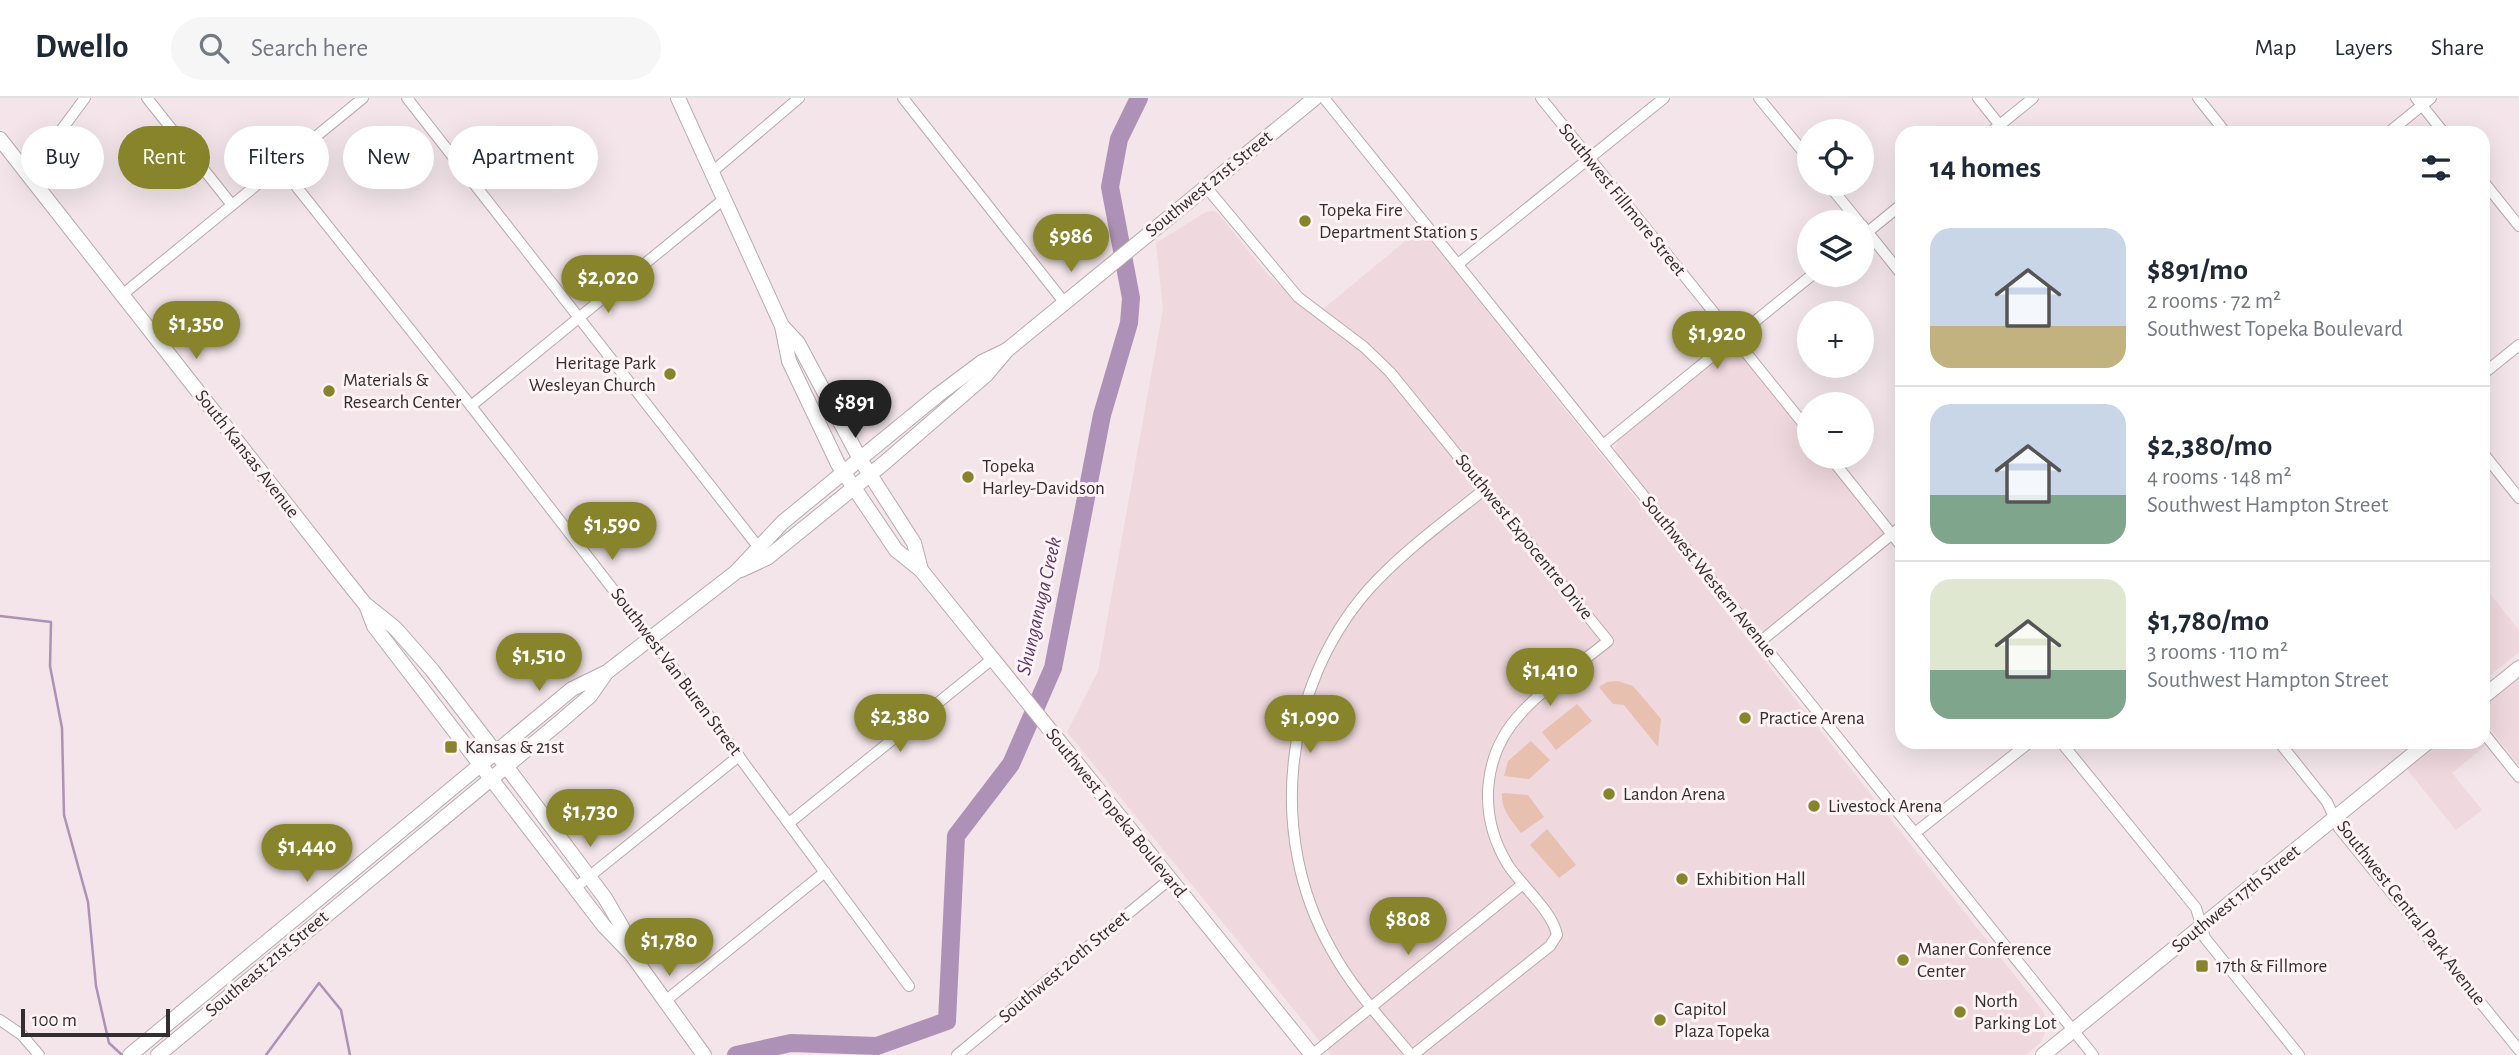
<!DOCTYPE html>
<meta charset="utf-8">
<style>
body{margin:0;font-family:"Alegreya Sans",sans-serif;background:#f6f6f7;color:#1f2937;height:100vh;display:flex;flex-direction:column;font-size:26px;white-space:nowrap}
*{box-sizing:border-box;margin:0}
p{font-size:23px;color:#747a83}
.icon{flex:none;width:38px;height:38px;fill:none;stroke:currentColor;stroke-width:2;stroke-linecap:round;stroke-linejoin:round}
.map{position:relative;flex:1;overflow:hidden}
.sheet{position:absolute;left:1895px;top:28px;width:595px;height:623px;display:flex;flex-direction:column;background:#fff;border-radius:21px;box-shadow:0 7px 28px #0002}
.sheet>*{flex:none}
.guide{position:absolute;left:21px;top:28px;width:665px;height:63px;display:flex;gap:14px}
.tools{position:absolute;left:1797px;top:21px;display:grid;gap:14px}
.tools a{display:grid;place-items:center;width:77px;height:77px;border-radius:50%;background:#fff;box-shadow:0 7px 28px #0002;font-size:35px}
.scale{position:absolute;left:21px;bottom:18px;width:149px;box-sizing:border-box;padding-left:7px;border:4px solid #342e30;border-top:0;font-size:19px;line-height:24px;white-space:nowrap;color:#342e30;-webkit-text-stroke:5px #fff3f6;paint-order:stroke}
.price{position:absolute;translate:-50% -60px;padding:0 16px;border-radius:24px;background:#88842c;color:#fff;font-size:23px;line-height:46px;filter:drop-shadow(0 2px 4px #0008)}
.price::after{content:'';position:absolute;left:50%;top:42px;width:21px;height:16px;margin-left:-10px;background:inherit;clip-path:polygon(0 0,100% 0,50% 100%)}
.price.active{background:#222;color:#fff}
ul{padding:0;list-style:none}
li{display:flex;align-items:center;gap:21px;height:175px;padding:0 35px}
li+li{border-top:2px solid #e0e1e3}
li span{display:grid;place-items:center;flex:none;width:196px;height:140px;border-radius:21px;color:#555}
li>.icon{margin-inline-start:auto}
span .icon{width:84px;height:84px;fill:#fffc;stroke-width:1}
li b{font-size:30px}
h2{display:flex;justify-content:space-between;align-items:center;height:84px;padding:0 35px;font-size:30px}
.pill{padding:0 24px;border-radius:32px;background:#fff;box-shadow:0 7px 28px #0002;font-size:24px;line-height:63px}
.pill.active{background:#88842c;color:#fff}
header{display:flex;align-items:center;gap:42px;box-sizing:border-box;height:98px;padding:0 35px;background:#fff;border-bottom:2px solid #e0e1e3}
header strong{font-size:33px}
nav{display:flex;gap:38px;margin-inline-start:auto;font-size:24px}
.search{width:490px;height:63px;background:#f6f6f7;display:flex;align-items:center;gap:18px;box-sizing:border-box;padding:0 24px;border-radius:38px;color:#747a83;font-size:26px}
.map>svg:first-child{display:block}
</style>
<header>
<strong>Dwello</strong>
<div class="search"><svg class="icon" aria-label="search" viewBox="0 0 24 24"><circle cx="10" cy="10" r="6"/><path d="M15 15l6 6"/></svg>Search here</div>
<nav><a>Map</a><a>Layers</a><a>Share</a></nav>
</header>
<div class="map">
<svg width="2519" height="957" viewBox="0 0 2519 957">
<rect width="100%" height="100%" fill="#f3e5e9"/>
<!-- built -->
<g fill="#efd8de">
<polygon points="1212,113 1217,114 1269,178 1316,217 1421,130 2043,913 2048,927 2041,944 2026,957 1331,957 1067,634 1098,573 1163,211 1156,145 1206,114"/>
<polygon points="1733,250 1741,256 1809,340 1810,359 1825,359 1883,431 1884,436 1769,530 1763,533 1751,524 1616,354 1615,350 1618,342"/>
<polygon points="2483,487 2519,532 2519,554 2483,583"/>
<polygon points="2519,578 2519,668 2483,622 2483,607"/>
<polygon points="2438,644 2483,644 2486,647 2452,675 2482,712 2456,732 2406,670"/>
</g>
<!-- green -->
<g fill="#e7c0b0">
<polygon points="1618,583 1633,588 1661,621 1658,649 1624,607 1613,606 1599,589 1607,584"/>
<polygon points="1577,606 1592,623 1556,652 1542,634"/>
<polygon points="1531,643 1550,662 1529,681 1504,678 1508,663"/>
<path d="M1502 695 1528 697 1544 719 1521 735C1511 722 1501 712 1502 695Z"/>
<polygon points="1547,731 1576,767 1559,780 1530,747"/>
</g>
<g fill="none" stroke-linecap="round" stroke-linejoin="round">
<!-- stream -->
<g stroke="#ae91b7" stroke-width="2.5">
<polyline points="0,518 51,524 50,568 62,630 64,717 88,804 96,888 109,945 122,957"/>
<polyline points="266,957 319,885 341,912 350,957"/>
</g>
<!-- river -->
<polyline stroke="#ae91b7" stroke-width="18" points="736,957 791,945 877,948 947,923 956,738 1011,666 1053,570 1102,317 1129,225 1131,200 1110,89 1119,41 1139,0"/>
<!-- minor casing -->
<g stroke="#b8abae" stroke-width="12">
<g id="minor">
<polyline points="147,0 232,107"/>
<polyline points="407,0 763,455"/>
<polyline points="903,0 1064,204"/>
<polyline points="1324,0 2093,957"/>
<polyline points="1541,0 1810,334"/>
<polyline points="1759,0 1810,62"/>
<polyline points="1978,0 2006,35"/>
<polyline points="2198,0 2226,35"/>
<polyline points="2416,0 2444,35"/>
<polyline points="1990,35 2033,0"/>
<polyline points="2388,35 2431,0"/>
<polyline points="280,68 471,308 660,552 909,888"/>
<polyline points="712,74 799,0"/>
<polyline points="28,77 85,0"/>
<polyline points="2483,83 2519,128"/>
<polyline points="1828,86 1859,124"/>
<path d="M1206 89 1298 199 1364 249 1390 274 1608 543C1580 566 1547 587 1522 614 1481 657 1478 718 1508 767 1521 787 1553 814 1557 837L1550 848 1413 957"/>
<polyline points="1862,127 1902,177"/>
<polyline points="1864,137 1902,106"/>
<polyline points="1458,166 1664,0"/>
<polyline points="122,197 363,0"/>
<polyline points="2483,276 2519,247"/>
<polyline points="471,308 724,101"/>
<polyline points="1603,347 1812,177"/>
<polyline points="2483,355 2519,400"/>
<polyline points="1830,359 1902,449"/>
<polyline points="1761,543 1902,428"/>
<polyline points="2483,634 2519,679"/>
<polyline points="2061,644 2196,810 2205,840 2299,957"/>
<polyline points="2279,644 2327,704 2339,730 2519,952"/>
<polyline points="789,725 991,562"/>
<polyline points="1915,735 2030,644"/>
<polyline points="575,790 739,658"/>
<polyline points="664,904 825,774"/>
<polyline points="0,922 22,937 39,957"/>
<polyline points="957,957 1170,781"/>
<polyline points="1312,957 1523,786"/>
<path d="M1411 957C1383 923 1352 890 1331 851 1267 737 1283 590 1368 492 1402 454 1445 423 1485 391"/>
</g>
</g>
<!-- major casing -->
<g stroke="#b8abae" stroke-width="16">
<g id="major">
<polyline points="678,0 782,228 789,263 838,366 896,452 921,472 1312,957"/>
<polyline points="0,41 345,481 365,506 395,530 432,572 506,668 605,800 622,829 632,857"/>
<polyline points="783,229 798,245 860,361 914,445 921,472"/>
<polyline points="741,472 767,460 883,366 986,277 1007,252 1315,0"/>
<polyline points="366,507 374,528 604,828 632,857 704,957"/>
<polyline points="2483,599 2519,570"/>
<polyline points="130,957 572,591 607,574 736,474 783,424 844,374 938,297 982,264 1007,252"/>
<polyline points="158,957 561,623 590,598 606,575"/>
<polyline points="2043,957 2428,644"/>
</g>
</g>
<!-- minor -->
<use href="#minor" stroke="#fff" stroke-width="10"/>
<!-- major -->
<use href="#major" stroke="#fff" stroke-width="14"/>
</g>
<!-- markers -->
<g fill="#88842c" stroke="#fff3f6" stroke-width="2.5">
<circle cx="1305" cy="123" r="7"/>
<circle cx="670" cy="276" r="7"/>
<circle cx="329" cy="293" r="7"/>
<circle cx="968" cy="379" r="7"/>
<circle cx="1745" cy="620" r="7"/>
<rect x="444" y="642" width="14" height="14" rx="3.5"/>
<circle cx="1609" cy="696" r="7"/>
<circle cx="1814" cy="708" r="7"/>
<circle cx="1682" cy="781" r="7"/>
<circle cx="1903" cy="862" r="7"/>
<rect x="2195" y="861" width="14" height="14" rx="3.5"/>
<circle cx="1960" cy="914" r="7"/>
<circle cx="1660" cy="922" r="7"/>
</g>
<g text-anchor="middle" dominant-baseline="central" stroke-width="6" stroke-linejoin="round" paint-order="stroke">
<!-- street labels -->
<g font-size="19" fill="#342e30" stroke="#fff3f6">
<text transform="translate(1209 86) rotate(-39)">Southwest 21st Street</text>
<text transform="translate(1622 102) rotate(51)">Southwest Fillmore Street</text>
<text transform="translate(247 356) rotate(52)">South Kansas Avenue</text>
<text transform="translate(1524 439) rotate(51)">Southwest Expocentre Drive</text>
<text transform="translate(1709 479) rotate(51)">Southwest Western Avenue</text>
<text transform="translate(676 574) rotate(53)">Southwest Van Buren Street</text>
<text transform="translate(1116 715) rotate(51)">Southwest Topeka Boulevard</text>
<text transform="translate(2236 801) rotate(-39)">Southwest 17th Street</text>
<text transform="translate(2411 815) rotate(52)">Southwest Central Park Avenue</text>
<text transform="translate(267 866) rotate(-40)">Southeast 21st Street</text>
<text transform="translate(1064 869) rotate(-40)">Southwest 20th Street</text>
</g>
<!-- poi labels -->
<g font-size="19" fill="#342e30" stroke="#fff3f6" text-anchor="start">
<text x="1319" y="112">Topeka Fire<tspan x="1319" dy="22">Department Station 5</tspan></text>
<text x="656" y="265" text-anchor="end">Heritage Park<tspan x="656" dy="22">Wesleyan Church</tspan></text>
<text x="343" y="282">Materials &amp;<tspan x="343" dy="22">Research Center</tspan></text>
<text x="982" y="368">Topeka<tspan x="982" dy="22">Harley-Davidson</tspan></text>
<text x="1759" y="620">Practice Arena</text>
<text x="465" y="649">Kansas &amp; 21st</text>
<text x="1623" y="696">Landon Arena</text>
<text x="1828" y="708">Livestock Arena</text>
<text x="1696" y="781">Exhibition Hall</text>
<text x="1917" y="851">Maner Conference<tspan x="1917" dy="22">Center</tspan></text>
<text x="2216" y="868">17th &amp; Fillmore</text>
<text x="1974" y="903">North<tspan x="1974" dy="22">Parking Lot</tspan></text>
<text x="1674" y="911">Capitol<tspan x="1674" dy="22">Plaza Topeka</tspan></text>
</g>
<!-- water labels -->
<g font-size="21" font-style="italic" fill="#5d3769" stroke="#fff3f6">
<text transform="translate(1039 508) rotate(-77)">Shunganuga Creek</text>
</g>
</g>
</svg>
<div class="tools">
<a><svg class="icon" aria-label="locate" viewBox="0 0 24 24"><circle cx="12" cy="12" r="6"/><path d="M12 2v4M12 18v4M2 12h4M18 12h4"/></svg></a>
<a><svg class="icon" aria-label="layers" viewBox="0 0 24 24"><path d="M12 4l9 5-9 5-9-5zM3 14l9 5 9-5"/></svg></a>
<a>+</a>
<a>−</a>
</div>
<div class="scale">100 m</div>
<b class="price" style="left:1071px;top:176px">$986</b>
<b class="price" style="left:608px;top:217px">$2,020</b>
<b class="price" style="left:196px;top:263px">$1,350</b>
<b class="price" style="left:1717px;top:273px">$1,920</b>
<b class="price active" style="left:855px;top:342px">$891</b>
<b class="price" style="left:612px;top:464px">$1,590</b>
<b class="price" style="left:539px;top:595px">$1,510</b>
<b class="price" style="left:1550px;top:610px">$1,410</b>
<b class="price" style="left:900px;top:656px">$2,380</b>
<b class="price" style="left:1310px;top:657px">$1,090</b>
<b class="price" style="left:590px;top:751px">$1,730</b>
<b class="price" style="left:307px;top:786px">$1,440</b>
<b class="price" style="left:1408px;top:859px">$808</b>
<b class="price" style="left:669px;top:880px">$1,780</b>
<div class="guide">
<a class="pill">Buy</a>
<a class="pill active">Rent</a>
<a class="pill">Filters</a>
<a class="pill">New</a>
<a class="pill">Apartment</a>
</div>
<section class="sheet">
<h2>14 homes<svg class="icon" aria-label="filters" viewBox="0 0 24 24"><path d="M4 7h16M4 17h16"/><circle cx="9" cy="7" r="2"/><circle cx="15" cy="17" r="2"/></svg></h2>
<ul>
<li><span style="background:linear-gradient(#c9d6e8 70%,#c2b280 0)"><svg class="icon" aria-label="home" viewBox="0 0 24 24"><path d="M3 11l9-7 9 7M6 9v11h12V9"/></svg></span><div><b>$891/mo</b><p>2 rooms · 72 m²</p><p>Southwest Topeka Boulevard</p></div></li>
<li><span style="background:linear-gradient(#c9d6e8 65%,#7fa58c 0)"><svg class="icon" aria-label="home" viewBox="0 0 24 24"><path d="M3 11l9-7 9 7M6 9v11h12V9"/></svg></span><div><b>$2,380/mo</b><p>4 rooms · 148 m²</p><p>Southwest Hampton Street</p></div></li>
<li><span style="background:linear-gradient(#dfe7d0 65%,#7fa58c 0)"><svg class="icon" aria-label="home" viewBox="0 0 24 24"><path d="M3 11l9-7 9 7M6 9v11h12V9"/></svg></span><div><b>$1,780/mo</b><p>3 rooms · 110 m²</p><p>Southwest Hampton Street</p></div></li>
</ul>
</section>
</div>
